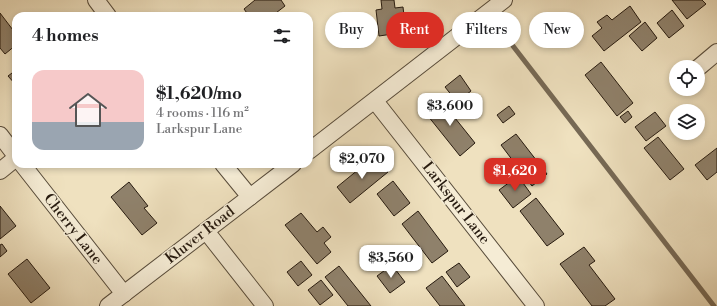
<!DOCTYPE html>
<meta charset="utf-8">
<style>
body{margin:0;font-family:"Libre Bodoni",serif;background:#f6f6f6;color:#202124;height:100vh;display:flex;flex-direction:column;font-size:15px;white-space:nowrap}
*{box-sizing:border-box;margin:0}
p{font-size:13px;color:#757577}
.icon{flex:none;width:22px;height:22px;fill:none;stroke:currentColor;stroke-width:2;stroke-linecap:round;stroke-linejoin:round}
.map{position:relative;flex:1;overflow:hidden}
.drawer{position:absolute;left:12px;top:12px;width:301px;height:156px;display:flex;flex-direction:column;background:#fff;border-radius:12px;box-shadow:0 2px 6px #0003}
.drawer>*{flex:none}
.hud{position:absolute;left:325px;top:12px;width:332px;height:36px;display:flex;gap:8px}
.tools{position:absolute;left:669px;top:60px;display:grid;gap:8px}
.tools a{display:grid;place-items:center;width:36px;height:36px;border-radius:50%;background:#fff;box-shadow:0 2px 6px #0003;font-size:20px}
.price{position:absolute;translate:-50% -34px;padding:0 9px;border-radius:8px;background:#fff;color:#222;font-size:13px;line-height:26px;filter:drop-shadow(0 1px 2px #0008)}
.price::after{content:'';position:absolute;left:50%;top:24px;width:12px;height:9px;margin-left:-6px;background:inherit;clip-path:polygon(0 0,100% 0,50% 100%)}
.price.active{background:#d93025;color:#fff}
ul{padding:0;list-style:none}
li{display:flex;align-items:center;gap:12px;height:100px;padding:0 20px}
li span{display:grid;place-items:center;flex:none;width:112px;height:80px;border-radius:12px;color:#555}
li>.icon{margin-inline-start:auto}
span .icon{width:48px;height:48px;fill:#fffc;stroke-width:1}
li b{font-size:17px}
h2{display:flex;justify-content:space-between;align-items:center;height:48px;padding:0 20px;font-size:17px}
.tag{padding:0 14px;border-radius:18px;background:#fff;box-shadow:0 2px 6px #0003;font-size:14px;line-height:36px}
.tag.active{background:#d93025;color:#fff}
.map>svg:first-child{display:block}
</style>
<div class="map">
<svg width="717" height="306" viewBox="0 0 717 306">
<rect width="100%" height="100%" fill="#efe1bf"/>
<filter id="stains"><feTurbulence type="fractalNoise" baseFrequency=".005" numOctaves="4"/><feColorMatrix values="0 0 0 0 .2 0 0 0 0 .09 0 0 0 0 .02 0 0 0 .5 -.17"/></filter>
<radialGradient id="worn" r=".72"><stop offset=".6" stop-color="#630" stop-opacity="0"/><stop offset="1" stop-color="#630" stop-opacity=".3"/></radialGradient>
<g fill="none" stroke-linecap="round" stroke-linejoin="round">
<!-- stream -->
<polyline stroke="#766955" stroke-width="5" points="513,46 714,306"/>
</g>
<!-- building -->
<g fill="#8f816b" stroke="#261a0f">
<polygon points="255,0 281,0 285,6 272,16 249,16 244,9"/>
<polygon points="381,0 394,0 395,8 403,7 406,32 379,36 376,10 382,9"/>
<polygon points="672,0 702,0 706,4 687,19"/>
<polygon points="630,6 641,22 604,51 592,36 602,28 597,22 607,15 612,20"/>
<polygon points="672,10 684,26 669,38 657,23"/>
<polygon points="0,13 16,34 16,45 5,54 0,48"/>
<polygon points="645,22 657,38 642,51 629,36"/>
<polygon points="601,62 633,103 617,116 585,75"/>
<polygon points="16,70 16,85 8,76"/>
<polygon points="460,75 471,91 457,102 445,87"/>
<polygon points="439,98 475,143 460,156 424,111"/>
<polygon points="509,106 515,114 503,123 497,115"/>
<polygon points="628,111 632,117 625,123 620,117"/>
<polygon points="655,112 666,126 646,141 635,127"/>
<polygon points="516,134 547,174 532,186 501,145"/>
<polygon points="658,137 684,169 670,180 644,148"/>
<polygon points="717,148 717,172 707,180 695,165"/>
<polygon points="375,156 388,172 350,203 337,187"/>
<polygon points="518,176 531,194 513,208 499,190"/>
<polygon points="393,181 410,203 394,216 377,194"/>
<polygon points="129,182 148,206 144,208 157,223 142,235 111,197"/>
<polygon points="536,198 564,234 547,246 520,211"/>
<polygon points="0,206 16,226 0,239"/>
<polygon points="418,211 448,251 432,263 402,224"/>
<polygon points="301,213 317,232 323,227 331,237 324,243 331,252 317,264 285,225"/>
<polygon points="2,244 7,251 0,257 0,245"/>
<polygon points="584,247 595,261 589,265 615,299 605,306 592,306 560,264"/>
<polygon points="27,259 50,288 31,303 8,274"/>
<polygon points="301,261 312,275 298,286 287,272"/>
<polygon points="459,263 470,277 457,287 446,272"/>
<polygon points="392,265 405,282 390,293 377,276"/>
<polygon points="339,266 371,306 348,306 325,277"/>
<polygon points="442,276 465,306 440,306 426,288"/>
<polygon points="321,280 333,295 320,305 308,290"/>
</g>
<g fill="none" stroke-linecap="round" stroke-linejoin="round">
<!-- minor casing -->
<g stroke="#584c3b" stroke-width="18">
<g id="minor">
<polyline points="96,0 108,16"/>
<polyline points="698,68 717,52"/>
<polyline points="375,101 536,306"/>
<polyline points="0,135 16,156"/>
<polyline points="309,151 504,0"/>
<polyline points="22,164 124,294"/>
<polyline points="223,164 250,197"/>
<polyline points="0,171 16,158"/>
<polyline points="206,231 265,306"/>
<polyline points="108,306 293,164"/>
</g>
</g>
<!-- minor -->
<use href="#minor" stroke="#f5ecd5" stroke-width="16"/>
</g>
<g text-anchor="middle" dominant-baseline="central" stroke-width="3" stroke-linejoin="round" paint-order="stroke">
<!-- street labels -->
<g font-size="15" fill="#261a0f" stroke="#f5ecd5">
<text transform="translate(456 203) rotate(52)">Larkspur Lane</text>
<text transform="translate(73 229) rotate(52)">Cherry Lane</text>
<text transform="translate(200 235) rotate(-38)">Kluver Road</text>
</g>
</g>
<rect width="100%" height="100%" filter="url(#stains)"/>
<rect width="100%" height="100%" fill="url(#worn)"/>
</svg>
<div class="tools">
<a><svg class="icon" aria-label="locate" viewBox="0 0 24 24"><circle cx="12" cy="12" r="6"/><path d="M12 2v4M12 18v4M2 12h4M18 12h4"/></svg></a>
<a><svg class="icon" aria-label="layers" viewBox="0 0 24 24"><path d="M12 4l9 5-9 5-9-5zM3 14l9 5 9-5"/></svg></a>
</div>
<b class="price" style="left:450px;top:127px">$3,600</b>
<b class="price" style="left:362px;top:180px">$2,070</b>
<b class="price active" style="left:515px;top:192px">$1,620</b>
<b class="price" style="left:391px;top:279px">$3,560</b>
<div class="hud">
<a class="tag">Buy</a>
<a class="tag active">Rent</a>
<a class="tag">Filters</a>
<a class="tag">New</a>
</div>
<section class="drawer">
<h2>4 homes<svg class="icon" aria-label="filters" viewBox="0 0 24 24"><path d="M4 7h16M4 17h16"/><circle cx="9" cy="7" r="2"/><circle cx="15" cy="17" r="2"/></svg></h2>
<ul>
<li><span style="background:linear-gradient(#f6c9c9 65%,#9aa5b1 0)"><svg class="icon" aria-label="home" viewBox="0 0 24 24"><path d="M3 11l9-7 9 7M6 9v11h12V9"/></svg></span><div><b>$1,620/mo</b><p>4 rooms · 116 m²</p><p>Larkspur Lane</p></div></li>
</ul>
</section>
</div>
